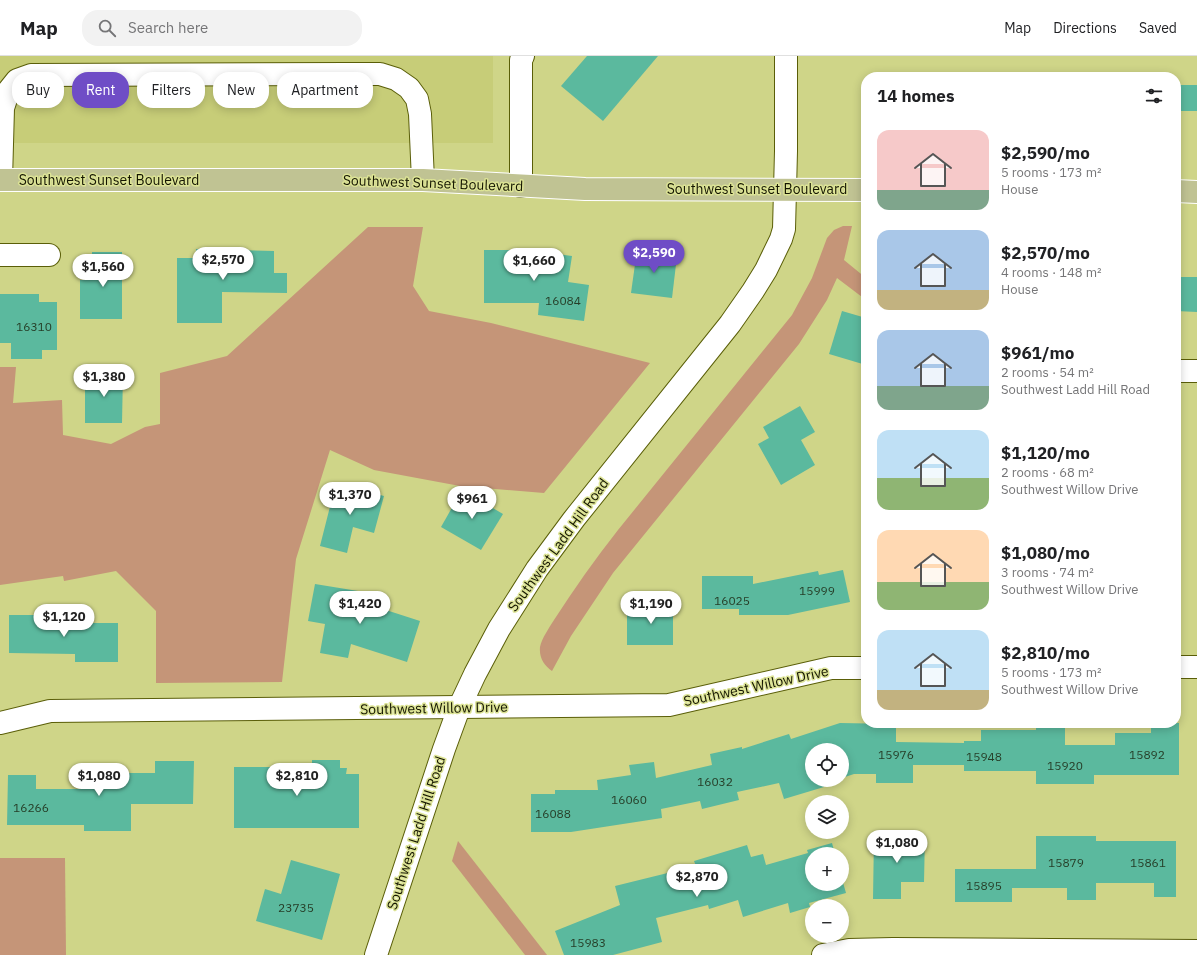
<!DOCTYPE html>
<meta charset="utf-8">
<style>
body{margin:0;font-family:"IBM Plex Sans",sans-serif;background:#f2f2f2;color:#202124;height:100vh;display:flex;flex-direction:column;font-size:15px;white-space:nowrap}
*{box-sizing:border-box;margin:0}
p{font-size:13px;color:#757577}
.icon{flex:none;width:22px;height:22px;fill:none;stroke:currentColor;stroke-width:2;stroke-linecap:round;stroke-linejoin:round}
.map{position:relative;flex:1;overflow:hidden}
.drawer{position:absolute;left:861px;top:16px;width:320px;height:656px;display:flex;flex-direction:column;background:#fff;border-radius:16px;box-shadow:0 2px 10px #0003}
.drawer>*{flex:none}
.guide{position:absolute;left:12px;top:16px;width:380px;height:36px;display:flex;gap:8px}
.controls{position:absolute;left:805px;top:687px;display:grid;gap:8px}
.controls a{display:grid;place-items:center;width:44px;height:44px;border-radius:50%;background:#fff;box-shadow:0 2px 10px #0003;font-size:20px}
.price{position:absolute;translate:-50% -34px;padding:0 9px;border-radius:14px;background:#fff;color:#222;font-size:13px;line-height:26px;filter:drop-shadow(0 1px 2px #0008)}
.price::after{content:'';position:absolute;left:50%;top:24px;width:12px;height:9px;margin-left:-6px;background:inherit;clip-path:polygon(0 0,100% 0,50% 100%)}
.price.active{background:#6f4dc6;color:#fff}
ul{padding:0;list-style:none}
li{display:flex;align-items:center;gap:12px;height:100px;padding:0 16px}
li span{display:grid;place-items:center;flex:none;width:112px;height:80px;border-radius:12px;color:#555}
li>.icon{margin-inline-start:auto}
span .icon{width:48px;height:48px;fill:#fffc;stroke-width:1}
li b{font-size:17px}
h2{display:flex;justify-content:space-between;align-items:center;height:48px;padding:0 16px;font-size:17px}
.tag{padding:0 14px;border-radius:16px;background:#fff;box-shadow:0 2px 10px #0003;font-size:14px;line-height:36px}
.tag.active{background:#6f4dc6;color:#fff}
header{display:flex;align-items:center;gap:24px;box-sizing:border-box;height:56px;padding:0 20px;background:#fff;border-bottom:1px solid #e0e0e0}
header strong{font-size:19px}
nav{display:flex;gap:22px;margin-inline-start:auto;font-size:14px}
.search{width:280px;height:36px;background:#f2f2f2;display:flex;align-items:center;gap:10px;box-sizing:border-box;padding:0 14px;border-radius:16px;color:#757577;font-size:15px}
.map>svg:first-child{display:block}
</style>
<header>
<strong>Map</strong>
<div class="search"><svg class="icon" aria-label="search" viewBox="0 0 24 24"><circle cx="10" cy="10" r="6"/><path d="M15 15l6 6"/></svg>Search here</div>
<nav><a>Map</a><a>Directions</a><a>Saved</a></nav>
</header>
<div class="map">
<svg width="1197" height="899" viewBox="0 0 1197 899">
<rect width="100%" height="100%" fill="#cfd588"/>
<!-- built -->
<rect fill="#c7cd78" x="0" y="0" width="493" height="87"/>
<!-- green -->
<g fill="#c59578">
<path d="M843 170H852L844 204 866 222V244L837 222 827 244 799 288 613 517 571 580 552 615C544 609 539 602 540 591 542 582 549 572 554 564 574 533 595 503 618 474L792 259 812 222 827 182 834 174Z"/>
<polygon points="368,171 423,171 413,230 429,255 491,267 650,307 544,437 460,430 374,414 330,394 296,503 282,626 156,627 156,555 116,515 64,525 63,520 0,529 0,311 16,311 13,347 62,344 63,379 111,388 145,371 160,368 160,317 227,300"/>
<polygon points="458,785 547,899 525,899 452,805"/>
<polygon points="0,802 65,802 66,899 0,899"/>
</g>
<!-- building -->
<g fill="#5bb99e">
<polygon points="587,0 658,0 603,65 561,30"/>
<rect x="1176" y="29" width="21" height="26"/>
<polygon points="196,193 274,195 274,217 287,217 287,237 222,236 222,267 177,267 177,202 196,202"/>
<polygon points="484,194 534,194 534,195 572,200 568,226 589,229 584,265 538,259 539,247 484,247"/>
<polygon points="637,194 677,200 672,242 631,237"/>
<polygon points="92,196 122,196 122,263 80,263 80,224 92,224"/>
<polygon points="1176,221 1197,221 1197,256 1176,255"/>
<polygon points="0,238 39,238 39,246 57,246 57,294 42,294 42,303 11,303 11,287 0,287"/>
<polygon points="842,255 866,262 866,309 829,298"/>
<polygon points="85,316 123,317 122,367 85,367"/>
<polygon points="800,350 815,376 801,384 815,409 781,429 758,388 769,382 763,371"/>
<polygon points="336,427 384,440 374,477 353,471 347,497 320,490"/>
<polygon points="462,434 503,458 481,494 441,471"/>
<polygon points="843,514 850,546 788,559 739,559 739,553 702,553 702,520 753,520 753,528 818,515 819,519"/>
<polygon points="315,528 358,535 358,545 420,565 407,606 351,588 348,602 320,597 325,568 308,565"/>
<polygon points="635,547 673,547 673,589 627,589 627,558 635,558"/>
<polygon points="9,559 53,559 53,567 118,567 118,606 75,606 75,598 9,597"/>
<polygon points="840,667 896,668 896,686 964,687 964,685 981,685 981,674 1036,674 1036,669 1065,669 1065,689 1115,689 1115,677 1151,677 1151,667 1179,667 1179,719 1094,719 1094,728 1036,728 1036,715 964,715 964,709 913,709 913,727 876,727 876,718 854,718 842,722 842,694 812,694 812,724 835,724 823,728 824,731 784,743 779,727 737,736 739,744 702,753 700,745 661,753 662,762 571,776 531,776 531,738 555,738 555,734 598,734 597,724 631,719 629,709 654,706 656,722 712,709 710,698 742,691 742,693 789,678 791,683"/>
<polygon points="312,704 340,704 340,712 347,712 346,718 359,718 359,772 234,772 234,711 312,711"/>
<polygon points="155,705 194,705 193,748 131,748 131,775 84,775 84,769 7,769 8,719 36,719 36,733 84,733 84,709 111,709 111,717 155,717"/>
<polygon points="874,779 925,779 924,826 901,826 901,843 873,843"/>
<polygon points="1036,780 1096,780 1096,785 1176,785 1176,841 1154,841 1154,827 1096,827 1096,844 1067,844 1067,832 1012,832 1012,846 955,846 955,813 1036,813"/>
<polygon points="832,787 835,798 812,798 812,828 842,828 842,823 846,837 809,847 810,851 790,857 788,847 743,861 738,844 709,853 708,849 656,862 662,886 613,899 564,899 555,875 620,849 615,830 696,810 694,805 747,789 751,801 763,798 766,809 808,797 807,794"/>
<polygon points="291,804 340,818 322,884 256,865 265,833 281,838"/>
</g>
<g fill="none" stroke-linecap="round" stroke-linejoin="round">
<!-- minor casing -->
<g stroke="#5a5e08" stroke-width="24">
<g id="minor">
<polyline points="1,124 3,52 9,34 17,24 31,19 349,18 380,18 396,23 409,32 417,43 420,58 423,124"/>
<polyline points="521,130 521,4 523,0"/>
<polyline points="0,199 49,199"/>
<polyline points="1176,315 1197,315"/>
<polyline points="1176,611 1197,611"/>
<polyline points="0,667 50,655 669,649 831,612 866,612"/>
<polyline points="376,899 444,693 459,652 475,618 499,573 537,513 574,463 730,268 753,235 766,214 781,183 784,173 786,95 786,0"/>
<polyline points="823,899 849,894 893,893 1197,895"/>
</g>
</g>
<!-- major casing -->
<g stroke="#fff" stroke-width="24">
<g id="major">
<polyline points="0,124 423,124 585,133 866,134"/>
<polyline points="1176,135 1197,136"/>
</g>
</g>
<!-- minor -->
<use href="#minor" stroke="#fff" stroke-width="22"/>
<!-- major -->
<use href="#major" stroke="#c0c393" stroke-width="22"/>
</g>
<g text-anchor="middle" dominant-baseline="central" stroke-width="3" stroke-linejoin="round" paint-order="stroke">
<!-- number labels -->
<g font-size="12" fill="#263e28">
<text x="563" y="244">16084</text>
<text x="34" y="270">16310</text>
<text x="817" y="534">15999</text>
<text x="732" y="544">16025</text>
<text x="896" y="698">15976</text>
<text x="1147" y="698">15892</text>
<text x="984" y="700">15948</text>
<text x="1065" y="709">15920</text>
<text x="715" y="725">16032</text>
<text x="629" y="743">16060</text>
<text x="31" y="751">16266</text>
<text x="553" y="757">16088</text>
<text x="1066" y="806">15879</text>
<text x="1148" y="806">15861</text>
<text x="984" y="829">15895</text>
<text x="296" y="851">23735</text>
<text x="588" y="886">15983</text>
</g>
<!-- street labels -->
<g font-size="14" fill="#141500" stroke="#dce395">
<text x="109" y="124">Southwest Sunset Boulevard</text>
<text transform="translate(433 127) rotate(2)">Southwest Sunset Boulevard</text>
<text x="757" y="133">Southwest Sunset Boulevard</text>
<text transform="translate(558 489) rotate(-54)">Southwest Ladd Hill Road</text>
<text transform="translate(756 630) rotate(-12)">Southwest Willow Drive</text>
<text transform="translate(434 652) rotate(-1)">Southwest Willow Drive</text>
<text transform="translate(416 777) rotate(-72)">Southwest Ladd Hill Road</text>
</g>
</g>
</svg>
<div class="controls">
<a><svg class="icon" aria-label="locate" viewBox="0 0 24 24"><circle cx="12" cy="12" r="6"/><path d="M12 2v4M12 18v4M2 12h4M18 12h4"/></svg></a>
<a><svg class="icon" aria-label="layers" viewBox="0 0 24 24"><path d="M12 4l9 5-9 5-9-5zM3 14l9 5 9-5"/></svg></a>
<a>+</a>
<a>−</a>
</div>
<b class="price active" style="left:654px;top:218px">$2,590</b>
<b class="price" style="left:223px;top:225px">$2,570</b>
<b class="price" style="left:534px;top:226px">$1,660</b>
<b class="price" style="left:103px;top:232px">$1,560</b>
<b class="price" style="left:104px;top:342px">$1,380</b>
<b class="price" style="left:350px;top:460px">$1,370</b>
<b class="price" style="left:472px;top:464px">$961</b>
<b class="price" style="left:360px;top:569px">$1,420</b>
<b class="price" style="left:651px;top:569px">$1,190</b>
<b class="price" style="left:64px;top:582px">$1,120</b>
<b class="price" style="left:99px;top:741px">$1,080</b>
<b class="price" style="left:297px;top:741px">$2,810</b>
<b class="price" style="left:897px;top:808px">$1,080</b>
<b class="price" style="left:697px;top:842px">$2,870</b>
<div class="guide">
<a class="tag">Buy</a>
<a class="tag active">Rent</a>
<a class="tag">Filters</a>
<a class="tag">New</a>
<a class="tag">Apartment</a>
</div>
<section class="drawer">
<h2>14 homes<svg class="icon" aria-label="filters" viewBox="0 0 24 24"><path d="M4 7h16M4 17h16"/><circle cx="9" cy="7" r="2"/><circle cx="15" cy="17" r="2"/></svg></h2>
<ul>
<li><span style="background:linear-gradient(#f6c9c9 75%,#7fa58c 0)"><svg class="icon" aria-label="home" viewBox="0 0 24 24"><path d="M3 11l9-7 9 7M6 9v11h12V9"/></svg></span><div><b>$2,590/mo</b><p>5 rooms · 173 m²</p><p>House</p></div></li>
<li><span style="background:linear-gradient(#a9c7e8 75%,#c2b280 0)"><svg class="icon" aria-label="home" viewBox="0 0 24 24"><path d="M3 11l9-7 9 7M6 9v11h12V9"/></svg></span><div><b>$2,570/mo</b><p>4 rooms · 148 m²</p><p>House</p></div></li>
<li><span style="background:linear-gradient(#a9c7e8 70%,#7fa58c 0)"><svg class="icon" aria-label="home" viewBox="0 0 24 24"><path d="M3 11l9-7 9 7M6 9v11h12V9"/></svg></span><div><b>$961/mo</b><p>2 rooms · 54 m²</p><p>Southwest Ladd Hill Road</p></div></li>
<li><span style="background:linear-gradient(#bfe0f5 60%,#8fb573 0)"><svg class="icon" aria-label="home" viewBox="0 0 24 24"><path d="M3 11l9-7 9 7M6 9v11h12V9"/></svg></span><div><b>$1,120/mo</b><p>2 rooms · 68 m²</p><p>Southwest Willow Drive</p></div></li>
<li><span style="background:linear-gradient(#ffd9b3 65%,#8fb573 0)"><svg class="icon" aria-label="home" viewBox="0 0 24 24"><path d="M3 11l9-7 9 7M6 9v11h12V9"/></svg></span><div><b>$1,080/mo</b><p>3 rooms · 74 m²</p><p>Southwest Willow Drive</p></div></li>
<li><span style="background:linear-gradient(#bfe0f5 75%,#c2b280 0)"><svg class="icon" aria-label="home" viewBox="0 0 24 24"><path d="M3 11l9-7 9 7M6 9v11h12V9"/></svg></span><div><b>$2,810/mo</b><p>5 rooms · 173 m²</p><p>Southwest Willow Drive</p></div></li>
</ul>
</section>
</div>
